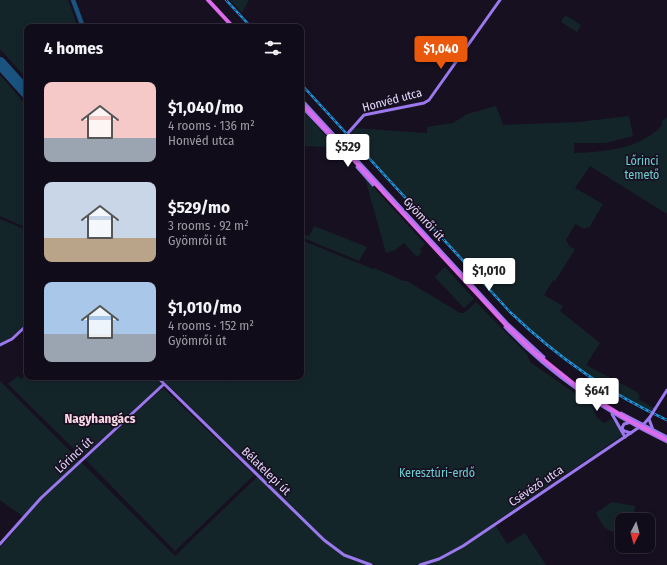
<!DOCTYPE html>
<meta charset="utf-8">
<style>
body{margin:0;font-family:"Fira Sans Condensed",sans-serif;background:#1e1a26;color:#f1f3f6;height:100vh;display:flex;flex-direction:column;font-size:15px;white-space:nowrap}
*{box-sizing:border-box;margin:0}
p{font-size:13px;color:#9c9ba2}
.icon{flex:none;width:22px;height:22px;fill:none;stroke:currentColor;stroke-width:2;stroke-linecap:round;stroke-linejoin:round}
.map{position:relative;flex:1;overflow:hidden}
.panel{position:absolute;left:24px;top:24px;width:280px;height:356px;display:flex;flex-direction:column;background:#110c19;border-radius:8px;box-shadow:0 2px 10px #0003,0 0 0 1px #302c38}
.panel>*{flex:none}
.needle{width:26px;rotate:186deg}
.fabs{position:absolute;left:615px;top:513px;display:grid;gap:8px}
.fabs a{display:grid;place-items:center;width:40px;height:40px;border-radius:8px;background:#110c19;box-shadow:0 2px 10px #0003,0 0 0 1px #302c38;font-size:20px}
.price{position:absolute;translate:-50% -34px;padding:0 9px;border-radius:4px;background:#fff;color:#222;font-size:13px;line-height:26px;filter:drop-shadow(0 1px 2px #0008)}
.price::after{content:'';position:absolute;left:50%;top:24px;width:12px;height:9px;margin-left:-6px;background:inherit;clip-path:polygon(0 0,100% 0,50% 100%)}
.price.selected{background:#ea580c;color:#fff}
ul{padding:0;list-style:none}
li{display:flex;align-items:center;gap:12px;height:100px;padding:0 20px}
li span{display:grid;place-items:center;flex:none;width:112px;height:80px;border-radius:8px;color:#555}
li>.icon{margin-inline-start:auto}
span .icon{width:48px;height:48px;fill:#fffc;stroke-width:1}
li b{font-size:17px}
h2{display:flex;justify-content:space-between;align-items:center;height:48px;padding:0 20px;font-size:17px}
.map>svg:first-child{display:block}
</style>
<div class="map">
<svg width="667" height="565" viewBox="0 0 667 565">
<rect width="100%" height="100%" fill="#171021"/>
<!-- green -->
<g fill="#14252a">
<polygon points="0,0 68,0 78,27 27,27 27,79 0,49"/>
<polygon points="230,0 249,0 242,13"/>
<polygon points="565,15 581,25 577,32 561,22"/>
<polygon points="0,75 27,106 27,228 0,216"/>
<path d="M496 106 503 125 579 122 629 116 633 136 606 143H574V153C605 152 642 149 663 124L661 122 667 117V214L590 166 575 188 603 204 589 228 587 227 585 229 575 224 566 240 570 247 575 249 555 281 553 280 544 295 563 306 560 311 600 343 586 365 637 392 640 397 638 399 654 408 651 412C570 375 517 319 458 255 421 215 385 175 348 135L353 128 427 133V127L453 123 467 114Z"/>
<polygon points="303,111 335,146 335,147 301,146 301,114"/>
<polygon points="365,178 425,244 420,249 422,252 417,257 404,243 395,250 386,253"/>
<polygon points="0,219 27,230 27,323 9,339 0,343"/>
<polygon points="314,226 367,247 359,261 301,237 301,233 309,236"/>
<polygon points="301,240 373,269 374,268 404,281 407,281 460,313 464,313 476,302 527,354 530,362 592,405 597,418 604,423 612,419 623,435 494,523 507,544 525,533 546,565 0,565 0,548 25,518 0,500 0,381 175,556 259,475 160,377 220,377 227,382 222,377 301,377"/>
<polygon points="445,267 474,299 464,308 435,277"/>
<polygon points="27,373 27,377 154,377 161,385 82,457 8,384 18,376 21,379"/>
<polygon points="163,388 254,475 175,551 85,459"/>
<path d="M612 502 635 506 633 520H622V527H620L619 533C603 530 604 526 596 513Z"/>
</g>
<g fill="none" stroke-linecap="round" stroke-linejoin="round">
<!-- taxiway -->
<polyline stroke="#1a5380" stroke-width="4.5" points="73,0 83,27"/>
<!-- runway -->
<polyline stroke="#1a5380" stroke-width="12" points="0,63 27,93"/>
<!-- secondary -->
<g stroke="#9b78ed" stroke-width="3">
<polyline points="301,99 507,323 544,357"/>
<polyline points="301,106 343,150"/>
<polyline points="340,142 364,115 424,103 429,100 500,0"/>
<polyline points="357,167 373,185"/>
<path d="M505 327C551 376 607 413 667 442"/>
<polyline points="0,345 12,339 27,325"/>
<polyline points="157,377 324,540 344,555 371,565"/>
<polyline points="578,385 594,396"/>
<polyline points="655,409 667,390"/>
<polyline points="621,413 667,437"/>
<polyline points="612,414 625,437"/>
<polyline points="649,419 653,430"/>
<polyline points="628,423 624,424 622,428 624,431 631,433"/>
<polyline points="643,425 650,417"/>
<polyline points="0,544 41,498 164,384"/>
<polyline points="420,565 439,559 463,546 638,428"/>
</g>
<!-- primary -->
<g stroke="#de6aec" stroke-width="4">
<polyline points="208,0 233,27"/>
<polyline points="384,193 504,323 534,352 584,392 632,422"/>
<polyline points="648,430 667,440"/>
</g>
<!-- rail casing -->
<g stroke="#1d96de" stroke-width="2.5">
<g id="rail">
<polyline points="226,0 251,27"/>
<path d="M301 84 510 312C557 357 608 393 667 420"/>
</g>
</g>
<!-- rail -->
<use href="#rail" stroke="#171021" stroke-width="1" stroke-dasharray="3" stroke-linecap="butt"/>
<!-- secondary-bridge -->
<polyline stroke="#9b78ed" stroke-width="3" points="650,417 655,409"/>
<!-- primary-bridge -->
<g stroke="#de6aec" stroke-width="4">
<polyline points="305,107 384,193"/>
<polyline points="632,422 648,430"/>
</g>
</g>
<g text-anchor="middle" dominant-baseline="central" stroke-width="3.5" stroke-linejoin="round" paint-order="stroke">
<!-- street labels -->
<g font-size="12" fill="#e3d5fa" stroke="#171021">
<text transform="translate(392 100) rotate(-15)">Honvéd utca</text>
<text transform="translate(424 219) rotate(47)">Gyömrői út</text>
<text transform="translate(74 455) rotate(-43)">Lőrinci út</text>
<text transform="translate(266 471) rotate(44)">Bélatelepi út</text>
<text transform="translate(536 486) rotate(-34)">Csévéző utca</text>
</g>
<!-- park labels -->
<g font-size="12" fill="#6bced0" stroke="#171021">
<text x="642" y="161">Lőrinci<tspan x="642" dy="14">temető</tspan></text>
<text x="437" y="473">Keresztúri-erdő</text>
</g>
<!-- neighbourhood labels -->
<g font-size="13" font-weight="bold" fill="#fad7e4" stroke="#171021">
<text x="100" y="418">Nagyhangács</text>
</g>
</g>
</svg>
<div class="fabs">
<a><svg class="needle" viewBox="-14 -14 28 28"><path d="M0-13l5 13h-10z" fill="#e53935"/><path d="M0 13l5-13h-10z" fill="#9c9ba2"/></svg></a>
</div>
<b class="price selected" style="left:441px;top:70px">$1,040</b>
<b class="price" style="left:348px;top:168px">$529</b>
<b class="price" style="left:489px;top:292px">$1,010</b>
<b class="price" style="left:597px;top:412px">$641</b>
<section class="panel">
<h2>4 homes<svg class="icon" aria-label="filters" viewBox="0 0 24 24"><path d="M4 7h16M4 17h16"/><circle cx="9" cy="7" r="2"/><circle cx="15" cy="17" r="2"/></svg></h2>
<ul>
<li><span style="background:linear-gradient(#f6c9c9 70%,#9aa5b1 0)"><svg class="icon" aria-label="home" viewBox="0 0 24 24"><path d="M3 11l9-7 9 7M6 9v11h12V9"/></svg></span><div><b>$1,040/mo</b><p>4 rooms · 136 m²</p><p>Honvéd utca</p></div></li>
<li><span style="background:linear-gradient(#c9d6e8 70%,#b9a48a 0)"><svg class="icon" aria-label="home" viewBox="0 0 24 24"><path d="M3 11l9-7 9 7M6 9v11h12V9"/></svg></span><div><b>$529/mo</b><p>3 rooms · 92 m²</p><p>Gyömrői út</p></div></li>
<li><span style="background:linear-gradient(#a9c7e8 65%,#9aa5b1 0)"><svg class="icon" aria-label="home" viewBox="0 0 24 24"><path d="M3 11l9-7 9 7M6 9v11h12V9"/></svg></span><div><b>$1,010/mo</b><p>4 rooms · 152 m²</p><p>Gyömrői út</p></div></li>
</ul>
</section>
</div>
